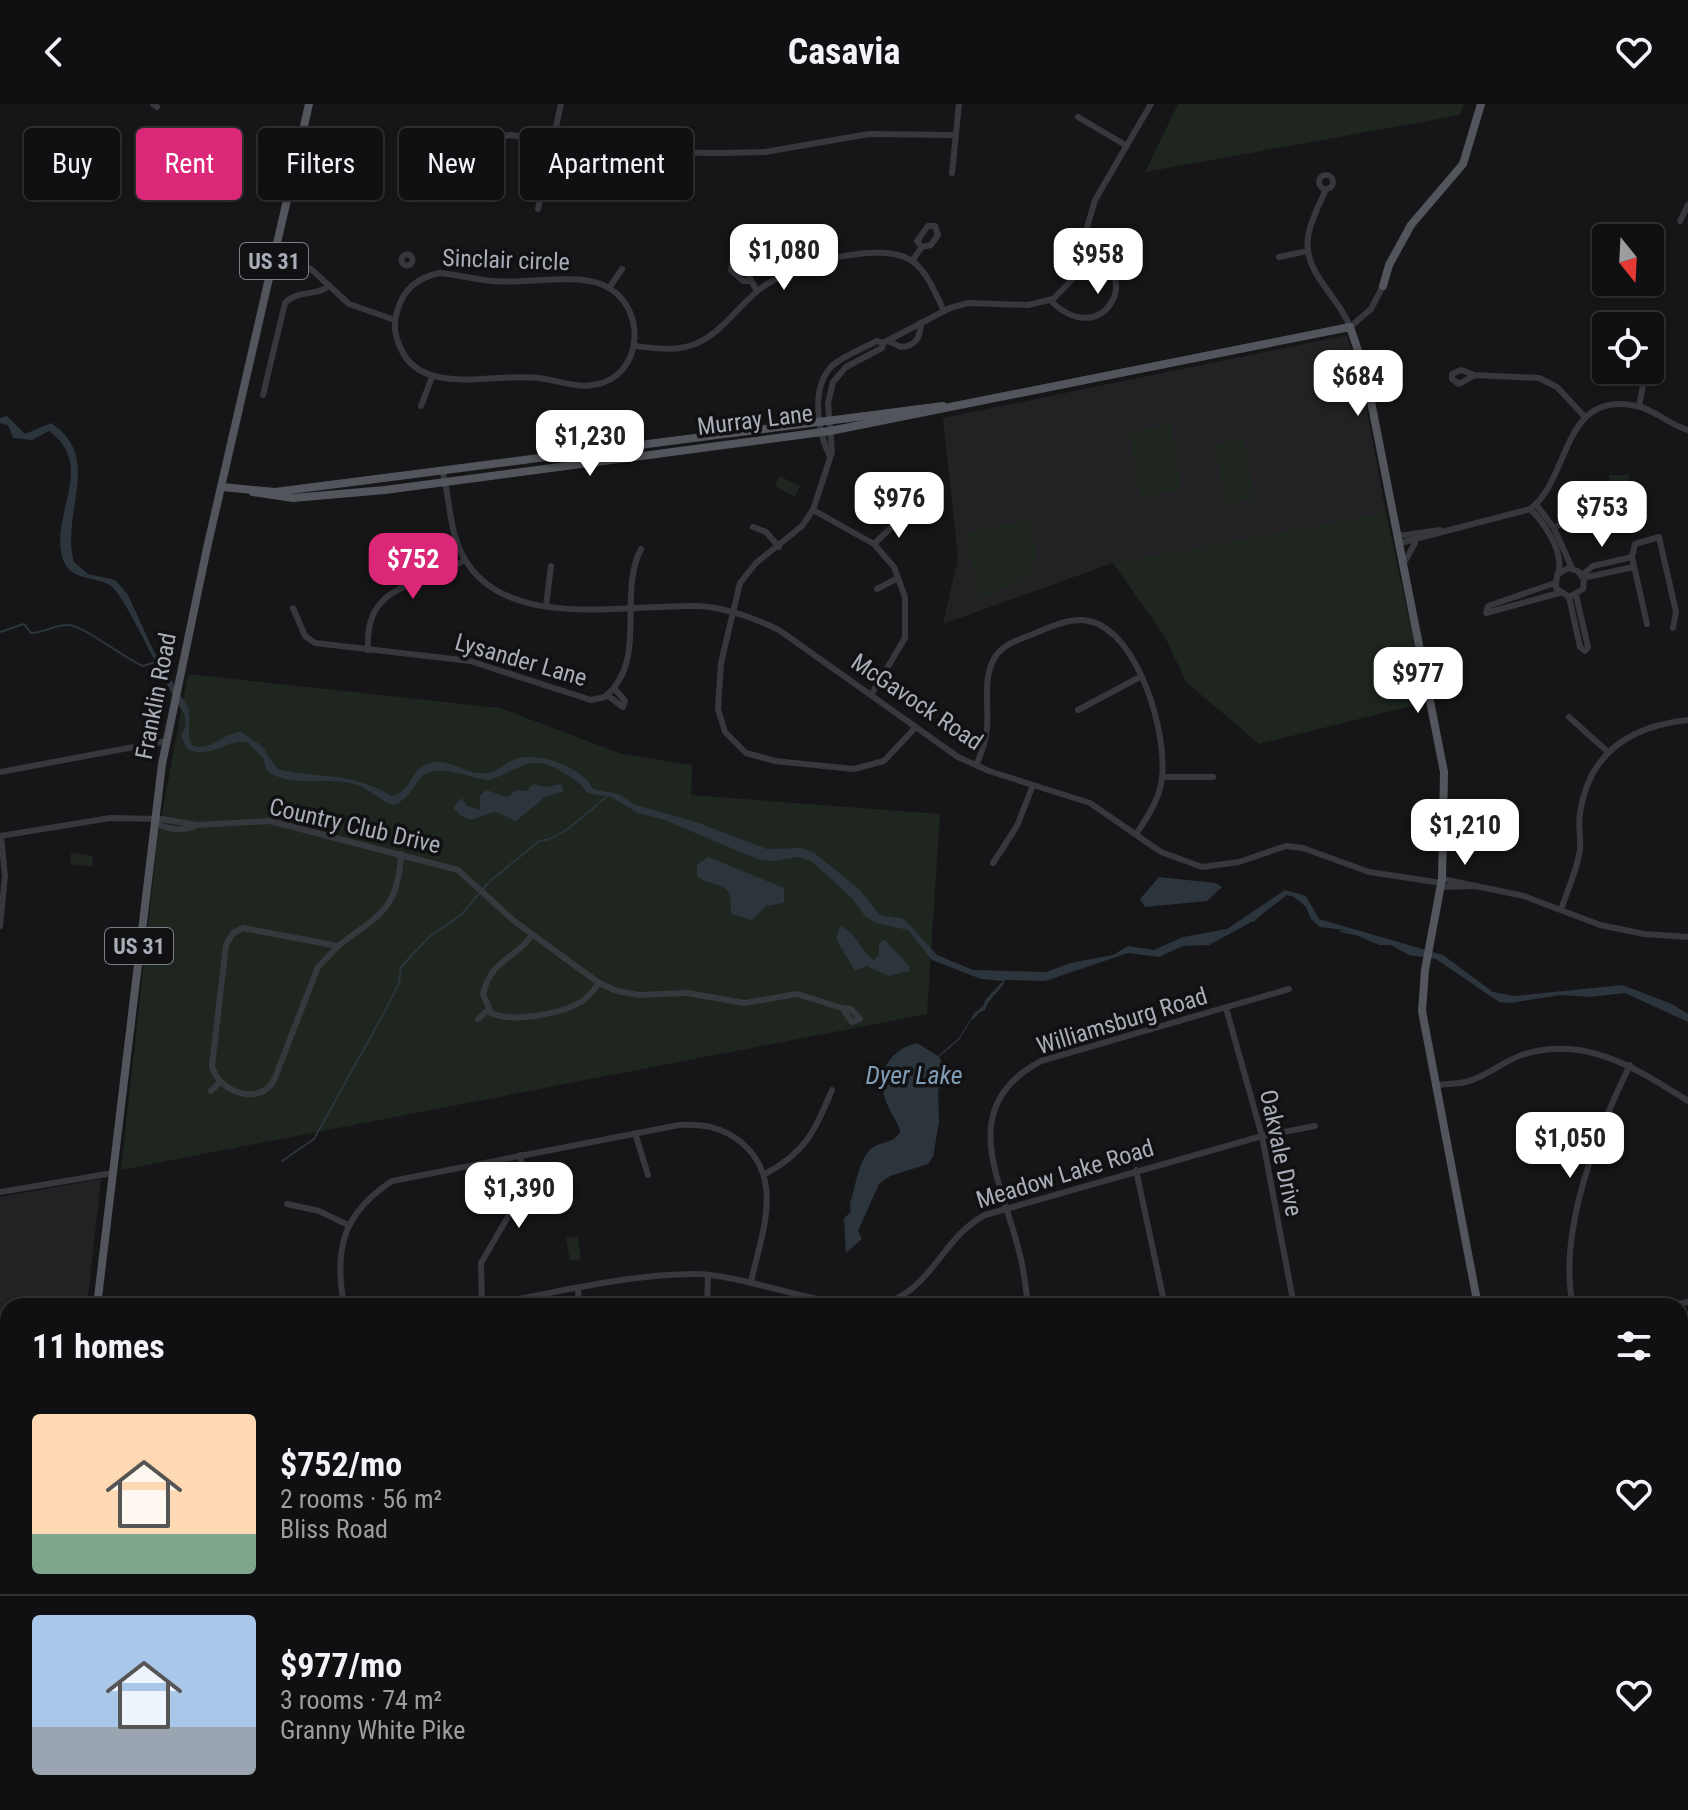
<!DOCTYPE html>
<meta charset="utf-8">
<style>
body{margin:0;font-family:"Roboto Condensed",sans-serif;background:#1e1e20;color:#f1f3f6;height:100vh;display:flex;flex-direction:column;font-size:30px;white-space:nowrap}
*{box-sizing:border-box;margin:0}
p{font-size:26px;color:#9c9d9f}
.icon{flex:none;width:44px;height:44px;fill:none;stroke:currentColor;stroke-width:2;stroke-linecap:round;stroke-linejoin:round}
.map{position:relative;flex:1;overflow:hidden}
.panel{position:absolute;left:0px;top:1194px;width:1688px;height:512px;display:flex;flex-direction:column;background:#101012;border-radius:24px 24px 0 0;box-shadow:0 2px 6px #0004,0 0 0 2px #303032}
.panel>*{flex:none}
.top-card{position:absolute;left:24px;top:24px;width:800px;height:72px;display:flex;gap:16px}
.needle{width:52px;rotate:162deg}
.buttons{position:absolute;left:1592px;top:120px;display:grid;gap:16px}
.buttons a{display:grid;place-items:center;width:72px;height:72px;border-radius:8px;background:#101012;box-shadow:0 2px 6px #0004,0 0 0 2px #303032;font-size:40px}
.price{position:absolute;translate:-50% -68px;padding:0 18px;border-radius:16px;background:#fff;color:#222;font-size:26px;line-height:52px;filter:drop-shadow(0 2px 4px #0008)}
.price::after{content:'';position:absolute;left:50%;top:48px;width:24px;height:18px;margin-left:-12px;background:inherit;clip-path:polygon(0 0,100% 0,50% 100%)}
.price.current{background:#db2777;color:#fff}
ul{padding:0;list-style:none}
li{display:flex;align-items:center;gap:24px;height:200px;padding:0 32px}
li+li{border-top:2px solid #303032}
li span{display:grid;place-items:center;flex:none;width:224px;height:160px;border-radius:8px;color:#555}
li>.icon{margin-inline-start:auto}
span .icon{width:96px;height:96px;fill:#fffc;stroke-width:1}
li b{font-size:34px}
h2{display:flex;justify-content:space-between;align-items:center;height:96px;padding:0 32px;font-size:34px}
.tag{padding:0 28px;border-radius:8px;background:#101012;box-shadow:0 2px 6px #0004,0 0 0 2px #303032;font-size:28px;line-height:72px}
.tag.current{background:#db2777;color:#fff}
header{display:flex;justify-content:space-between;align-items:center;height:104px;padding:0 32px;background:#101012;font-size:36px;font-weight:700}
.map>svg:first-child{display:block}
</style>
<header><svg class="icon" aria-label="back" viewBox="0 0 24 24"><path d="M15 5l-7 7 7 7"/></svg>Casavia<svg class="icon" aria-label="heart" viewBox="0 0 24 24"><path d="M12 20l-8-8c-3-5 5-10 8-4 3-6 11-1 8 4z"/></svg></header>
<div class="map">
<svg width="1688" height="1706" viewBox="0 0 1688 1706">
<rect width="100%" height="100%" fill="#161618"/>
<!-- built -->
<g fill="#222225">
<polygon points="1347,231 1362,279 1386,409 1113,459 943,520 958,454 943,314"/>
<polygon points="101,1075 87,1202 8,1202 8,1332 0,1331 0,1093"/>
<polygon points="1688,1253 1688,1619 1680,1622 1680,1255"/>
<rect x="0" y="1335" width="8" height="219"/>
<polygon points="0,1645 8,1645 8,1696 0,1695"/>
<polygon points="49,1698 142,1698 141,1706 48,1706"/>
<polygon points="354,1698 1569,1698 1571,1706 355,1706"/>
</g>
<!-- green -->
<g fill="#1e261f">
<polygon points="1178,0 1464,0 1460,11 1145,68"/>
<polygon points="1171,320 1182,386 1140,393 1129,328"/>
<polygon points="1244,335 1255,395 1225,400 1215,340"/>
<rect x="1609" y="371" width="20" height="22"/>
<polygon points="779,372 800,382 795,393 775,382"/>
<polygon points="1386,409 1427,598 1259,640 1186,578 1165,533 1113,459"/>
<polygon points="1032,415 1036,453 1031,473 979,495 966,433 970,428"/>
<polygon points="188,570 500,604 622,650 692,661 691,691 940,710 927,910 121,1066 158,731"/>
<polygon points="71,749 93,752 92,763 70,760"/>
<polygon points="578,1133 581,1155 570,1157 566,1134"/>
<polygon points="1688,1336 1688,1404 1680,1406 1680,1337"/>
<polygon points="1688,1528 1688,1596 1680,1598 1680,1530"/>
</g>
<!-- water -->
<g fill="#2c353c">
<path d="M7 312 25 330 51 319C104 354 60 408 74 458L88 470 115 476 128 491 154 548 189 605V634L193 642C214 647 222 629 241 628L262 642 277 665C324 676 346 666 392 692 412 687 409 667 427 660 448 651 467 673 488 669 498 667 506 658 516 655 539 647 583 664 593 685L618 690 636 701 696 718 767 745 800 744 813 748 859 785 880 811 904 815 937 851 973 866 1046 868 1070 859 1113 851 1128 842 1154 846 1183 833 1227 825 1285 786 1306 792 1319 815 1443 851 1493 888 1514 892 1622 881 1672 900 1688 910V918L1625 889 1590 893 1561 891 1510 899 1499 898 1436 855 1409 851 1391 841H1379L1344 826 1320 823 1311 815 1306 803 1294 793 1287 791 1253 817 1209 841 1183 842 1159 853 1128 849 1045 877 1005 876C1001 889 988 893 985 906L975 910 959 936 939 953 947 967 938 987 939 1018 933 1053 928 1060 890 1072 879 1080 858 1127 862 1135 846 1149 844 1114 851 1108 850 1100C855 1085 858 1059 869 1047 879 1036 893 1041 900 1028 898 1018 893 1013 889 1004 874 975 885 947 917 939L938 952 959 934 975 908 984 904 985 896 1003 877 981 875 932 856 908 826 876 819 865 812 852 794 811 757 798 753 772 757 757 755 662 715 638 709 611 693 587 689C581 679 575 676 564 669 529 647 521 667 488 676 468 674 436 657 420 675 410 687 409 695 393 701 380 696 371 687 360 682 331 670 294 686 267 667L263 654 247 638C224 636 211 656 187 645L181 632 186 621 184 609C166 585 126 492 111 482 94 471 68 478 62 452 51 408 96 361 49 327L32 336 13 334 8 321 0 319V314Z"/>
<path d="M533 680 546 683 561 680 564 687 545 693 516 717 496 708C478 711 470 725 453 703L462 694 467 702 480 706V692L486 686 507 693 517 686 527 687Z"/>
<path d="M708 753 784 784V799L766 802 752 816 731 810C732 774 719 786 697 773V761Z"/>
<polygon points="1159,773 1215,779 1222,783 1207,797 1145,803 1140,795"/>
<path d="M840 822C858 829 860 847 874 856L879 851V839L885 836 909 862V867L888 872 867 862 855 867 836 835Z"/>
</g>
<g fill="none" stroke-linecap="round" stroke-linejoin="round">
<!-- stream -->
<g stroke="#2c353c" stroke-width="2">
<path d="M0 528 24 520 31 529C44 529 56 520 69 521 86 523 123 554 143 562L155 558"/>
<polyline points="600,698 609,691"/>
<polyline points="1253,817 1263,808"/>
<polyline points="1341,827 1354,830"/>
<polyline points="973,914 990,895"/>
<polyline points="282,1057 314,1035 386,905 399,879 401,863 429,833 461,811 488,779 539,737 550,735 568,725 597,701"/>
</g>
<!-- minor -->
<g stroke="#37383d" stroke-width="6">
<polyline points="153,0 157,3"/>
<polyline points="1078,13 1127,42"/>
<polyline points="424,59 484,35 511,31 608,48 723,49 765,48 869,30 953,31"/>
<polyline points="952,69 959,0"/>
<circle cx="1326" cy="78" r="7"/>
<path d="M1326 85C1320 100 1310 117 1308 133 1303 170 1339 192 1350 223L1371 205 1383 182"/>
<polyline points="538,105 561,0"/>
<polyline points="1680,117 1688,101"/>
<circle cx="407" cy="156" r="5.5"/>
<polyline points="1279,153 1308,147"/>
<polyline points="274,155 311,165 349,200 395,216"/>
<polyline points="912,157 922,143 931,141 938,131 935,122 928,122 917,137 922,143"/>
<path d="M439 169C457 170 475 176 493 177 524 180 576 169 603 181 648 200 645 274 593 281 575 284 556 276 539 274 493 268 421 294 400 243 395 231 393 221 397 208 403 185 417 174 439 169Z"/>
<polyline points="749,177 743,177 731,166 733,155 740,156 757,187"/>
<polyline points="609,184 622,165"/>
<path d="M1050 196C1103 250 1149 166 1084 145"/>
<path d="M888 237 901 243C916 242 920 234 921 219"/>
<polyline points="883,239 950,204 968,199 1028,201 1053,195 1072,176 1095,96 1151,0"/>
<path d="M634 242C654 244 676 248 695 240 721 230 738 202 760 185 789 162 885 132 916 160 929 172 936 191 944 207"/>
<polyline points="1475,271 1461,266 1452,270 1452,275 1459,280 1475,271 1539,274 1557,283 1585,313"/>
<path d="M263 291 285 199C299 185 315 193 329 182"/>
<polyline points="421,302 432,273"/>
<polyline points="1639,302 1646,266"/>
<path d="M830 353C818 328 810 284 832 262 844 251 862 245 877 237L883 239 882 244 846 263 833 278 828 299 832 348 813 406 802 422 756 459 740 479 721 559 718 605 725 628 746 649 775 657 854 665 884 657 915 624"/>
<path d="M442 366C451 396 448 426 464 454 506 528 626 500 697 502 725 503 754 514 779 526L958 653 989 667 1090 699 1161 748 1202 763 1239 758 1286 742 1303 744 1369 768 1442 779"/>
<polyline points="1536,400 1554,424 1572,464"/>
<path d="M1530 405C1543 417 1562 445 1559 465 1558 472 1555 476 1556 484L1569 493 1583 485 1584 476 1578 467 1568 464 1557 471"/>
<polyline points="813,406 874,440 894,463 905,493 905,534 871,591"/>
<polyline points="753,423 766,428 779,443"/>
<polyline points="1554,424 1570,415 1587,422 1601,421 1597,396"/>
<polyline points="1398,432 1440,426"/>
<path d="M1400 439 1530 405C1571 375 1561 285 1637 302 1655 306 1670 321 1688 326"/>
<polyline points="874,440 904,411"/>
<polyline points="1404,459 1415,439"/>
<polyline points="1582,471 1593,462 1632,453"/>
<polyline points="1587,473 1634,463"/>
<polyline points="1555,479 1488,502 1486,509 1559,489"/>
<polyline points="877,485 898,474"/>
<polyline points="1569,493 1580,543 1585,547 1588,543 1576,491"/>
<polyline points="546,502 551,462"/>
<path d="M293 504 305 532 315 539 470 557 591 596 605 593C649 556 617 491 641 445"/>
<polyline points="1647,520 1632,453 1635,440 1659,433 1676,508 1673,524"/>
<path d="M368 546C364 478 417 485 465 456"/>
<polyline points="607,591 623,603 625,597 614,584"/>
<polyline points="1078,606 1140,573"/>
<polyline points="1569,613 1608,648"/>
<path d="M977 660C981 648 986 638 987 625 989 602 982 574 995 553 1004 539 1021 535 1036 529 1051 522 1073 513 1089 517 1139 528 1167 629 1162 674 1160 694 1148 712 1137 729"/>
<polyline points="0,668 166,637"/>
<polyline points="1162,673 1213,673"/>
<polyline points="197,721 270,717 458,766 514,817 599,879 617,887 638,891 687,889 745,899 797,890 842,904 852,918 860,915 851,905 842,904"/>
<path d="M0 732 110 714 162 715 197 721C185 728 164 726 154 717"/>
<polyline points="993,759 1017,722 1033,681"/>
<polyline points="1442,775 1524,792 1600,821 1644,830 1688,833"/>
<polyline points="1441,783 1478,782"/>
<path d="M1561 806C1567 787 1577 766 1580 746 1581 734 1578 721 1580 709 1589 648 1631 622 1688 616"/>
<polyline points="0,822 5,772 1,732"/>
<path d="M243 824 338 842 318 863 274 976C260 1003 218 988 212 962L226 841 233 829Z"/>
<path d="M532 831C515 856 492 854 483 890L491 909C512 919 561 910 581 898 589 893 593 887 599 879"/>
<path d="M338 842C380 810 398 806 401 750"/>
<polyline points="1226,904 1262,1032 1294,1202"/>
<polyline points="478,915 488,906"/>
<path d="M1435 981C1445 980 1456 980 1466 978 1486 973 1503 957 1522 951 1585 930 1637 965 1688 997"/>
<polyline points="211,987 220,978"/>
<polyline points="635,1029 648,1071"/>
<polyline points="1136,1066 1165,1202"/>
<path d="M765 1070C806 1048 814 1028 832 986"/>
<polyline points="0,1088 113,1069"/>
<polyline points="287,1100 319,1107 348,1121"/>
<polyline points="578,1185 579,1202"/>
<polyline points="1678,1200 1688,1198"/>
<path d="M344 1202C334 1145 342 1110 392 1077L679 1021C704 1020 723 1023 742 1039 785 1075 761 1132 751 1178"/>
<path d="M478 1202C550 1191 623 1170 695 1170 748 1170 843 1213 887 1198 931 1185 944 1132 985 1111L1262 1032 1315 1022"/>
<polyline points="482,1202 481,1159 519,1094 521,1051"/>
<polyline points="707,1202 708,1171"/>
<path d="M1028 1202C1026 1184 1024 1165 1019 1147 1001 1075 955 1003 1041 957L1289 885"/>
<path d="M1573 1202C1557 1128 1598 1026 1630 961"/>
<polyline points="1680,1626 1688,1623"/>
<polyline points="1680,1658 1688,1655"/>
<polyline points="1680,1668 1688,1672"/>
<polyline points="1680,1680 1688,1676"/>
<polyline points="293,1698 293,1706"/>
<polyline points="943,1698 944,1706"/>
<polyline points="1462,1698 1464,1706"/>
<polyline points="1644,1698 1644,1706"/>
<polyline points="1653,1698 1656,1706"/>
<polyline points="190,1706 190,1698"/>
<polyline points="582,1706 583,1698"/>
<polyline points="716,1706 718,1698"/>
<polyline points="1105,1706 1105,1698"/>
</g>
<!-- major -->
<g stroke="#53555c" stroke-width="8">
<polyline points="1383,182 1389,161 1411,121 1463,60 1481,0"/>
<polyline points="222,383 275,388 943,302"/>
<polyline points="253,388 293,394 385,386 830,327 1350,223 1365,267 1444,668 1442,775 1425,866 1422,907 1478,1202"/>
<polyline points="97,1202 162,660 207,444 309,0"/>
<polyline points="1574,1698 1575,1706"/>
<polyline points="39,1706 39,1698"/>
<polyline points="1341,1706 1379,1698"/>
<polyline points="1381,1706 1421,1698"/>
</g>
</g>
<g text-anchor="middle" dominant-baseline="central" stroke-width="7" stroke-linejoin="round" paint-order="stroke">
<!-- shield labels -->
<g fill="#111113" stroke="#7b7e86" stroke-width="2">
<rect x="240" y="139" width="68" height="36" rx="6"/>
<rect x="105" y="824" width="68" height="36" rx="6"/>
</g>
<g font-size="22" font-weight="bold" fill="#a8adb8">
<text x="274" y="157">US 31</text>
<text x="139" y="842">US 31</text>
</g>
<!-- street labels -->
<g font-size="24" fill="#a8adb8" stroke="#111113">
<text transform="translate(506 156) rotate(2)">Sinclair circle</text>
<text transform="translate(755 316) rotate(-7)">Murray Lane</text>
<text transform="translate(521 556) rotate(16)">Lysander Lane</text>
<text transform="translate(156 592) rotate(-79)">Franklin Road</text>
<text transform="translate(917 598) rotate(34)">McGavock Road</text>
<text transform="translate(355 722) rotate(13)">Country Club Drive</text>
<text transform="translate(1122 917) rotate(-17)">Williamsburg Road</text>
<text transform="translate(1281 1049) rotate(78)">Oakvale Drive</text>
<text transform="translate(1065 1070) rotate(-17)">Meadow Lake Road</text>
</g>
<!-- water labels -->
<g font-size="26" font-style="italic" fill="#7f9bb3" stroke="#111113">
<text x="914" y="971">Dyer Lake</text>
</g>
</g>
</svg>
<div class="buttons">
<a><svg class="needle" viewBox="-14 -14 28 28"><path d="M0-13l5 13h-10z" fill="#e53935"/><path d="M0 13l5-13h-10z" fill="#9c9d9f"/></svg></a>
<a><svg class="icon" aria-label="locate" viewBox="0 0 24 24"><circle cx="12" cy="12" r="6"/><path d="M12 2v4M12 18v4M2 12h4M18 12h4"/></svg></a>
</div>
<b class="price" style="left:784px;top:188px">$1,080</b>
<b class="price" style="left:1098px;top:192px">$958</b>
<b class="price" style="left:1358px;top:314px">$684</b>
<b class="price" style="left:590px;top:374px">$1,230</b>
<b class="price" style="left:899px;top:436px">$976</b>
<b class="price" style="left:1602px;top:445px">$753</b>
<b class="price current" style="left:413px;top:497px">$752</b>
<b class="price" style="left:1418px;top:611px">$977</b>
<b class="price" style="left:1465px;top:763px">$1,210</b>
<b class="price" style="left:1570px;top:1076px">$1,050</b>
<b class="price" style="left:519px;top:1126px">$1,390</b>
<div class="top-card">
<a class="tag">Buy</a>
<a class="tag current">Rent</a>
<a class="tag">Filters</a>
<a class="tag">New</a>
<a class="tag">Apartment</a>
</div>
<section class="panel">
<h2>11 homes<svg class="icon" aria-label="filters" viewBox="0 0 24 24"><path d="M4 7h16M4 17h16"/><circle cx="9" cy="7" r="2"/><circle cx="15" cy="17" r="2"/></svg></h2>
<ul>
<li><span style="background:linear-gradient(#ffd9b3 75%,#7fa58c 0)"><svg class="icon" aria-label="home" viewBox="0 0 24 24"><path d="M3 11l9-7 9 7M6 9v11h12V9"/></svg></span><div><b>$752/mo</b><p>2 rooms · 56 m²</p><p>Bliss Road</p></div><svg class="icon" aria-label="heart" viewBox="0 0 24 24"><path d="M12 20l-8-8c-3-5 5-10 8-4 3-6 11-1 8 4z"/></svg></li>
<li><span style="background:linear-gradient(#a9c7e8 70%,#9aa5b1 0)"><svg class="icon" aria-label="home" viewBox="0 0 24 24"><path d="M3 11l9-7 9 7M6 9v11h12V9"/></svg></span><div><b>$977/mo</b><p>3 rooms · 74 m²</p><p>Granny White Pike</p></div><svg class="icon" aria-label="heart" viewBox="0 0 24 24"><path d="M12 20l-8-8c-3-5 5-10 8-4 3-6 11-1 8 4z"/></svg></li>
</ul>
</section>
</div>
